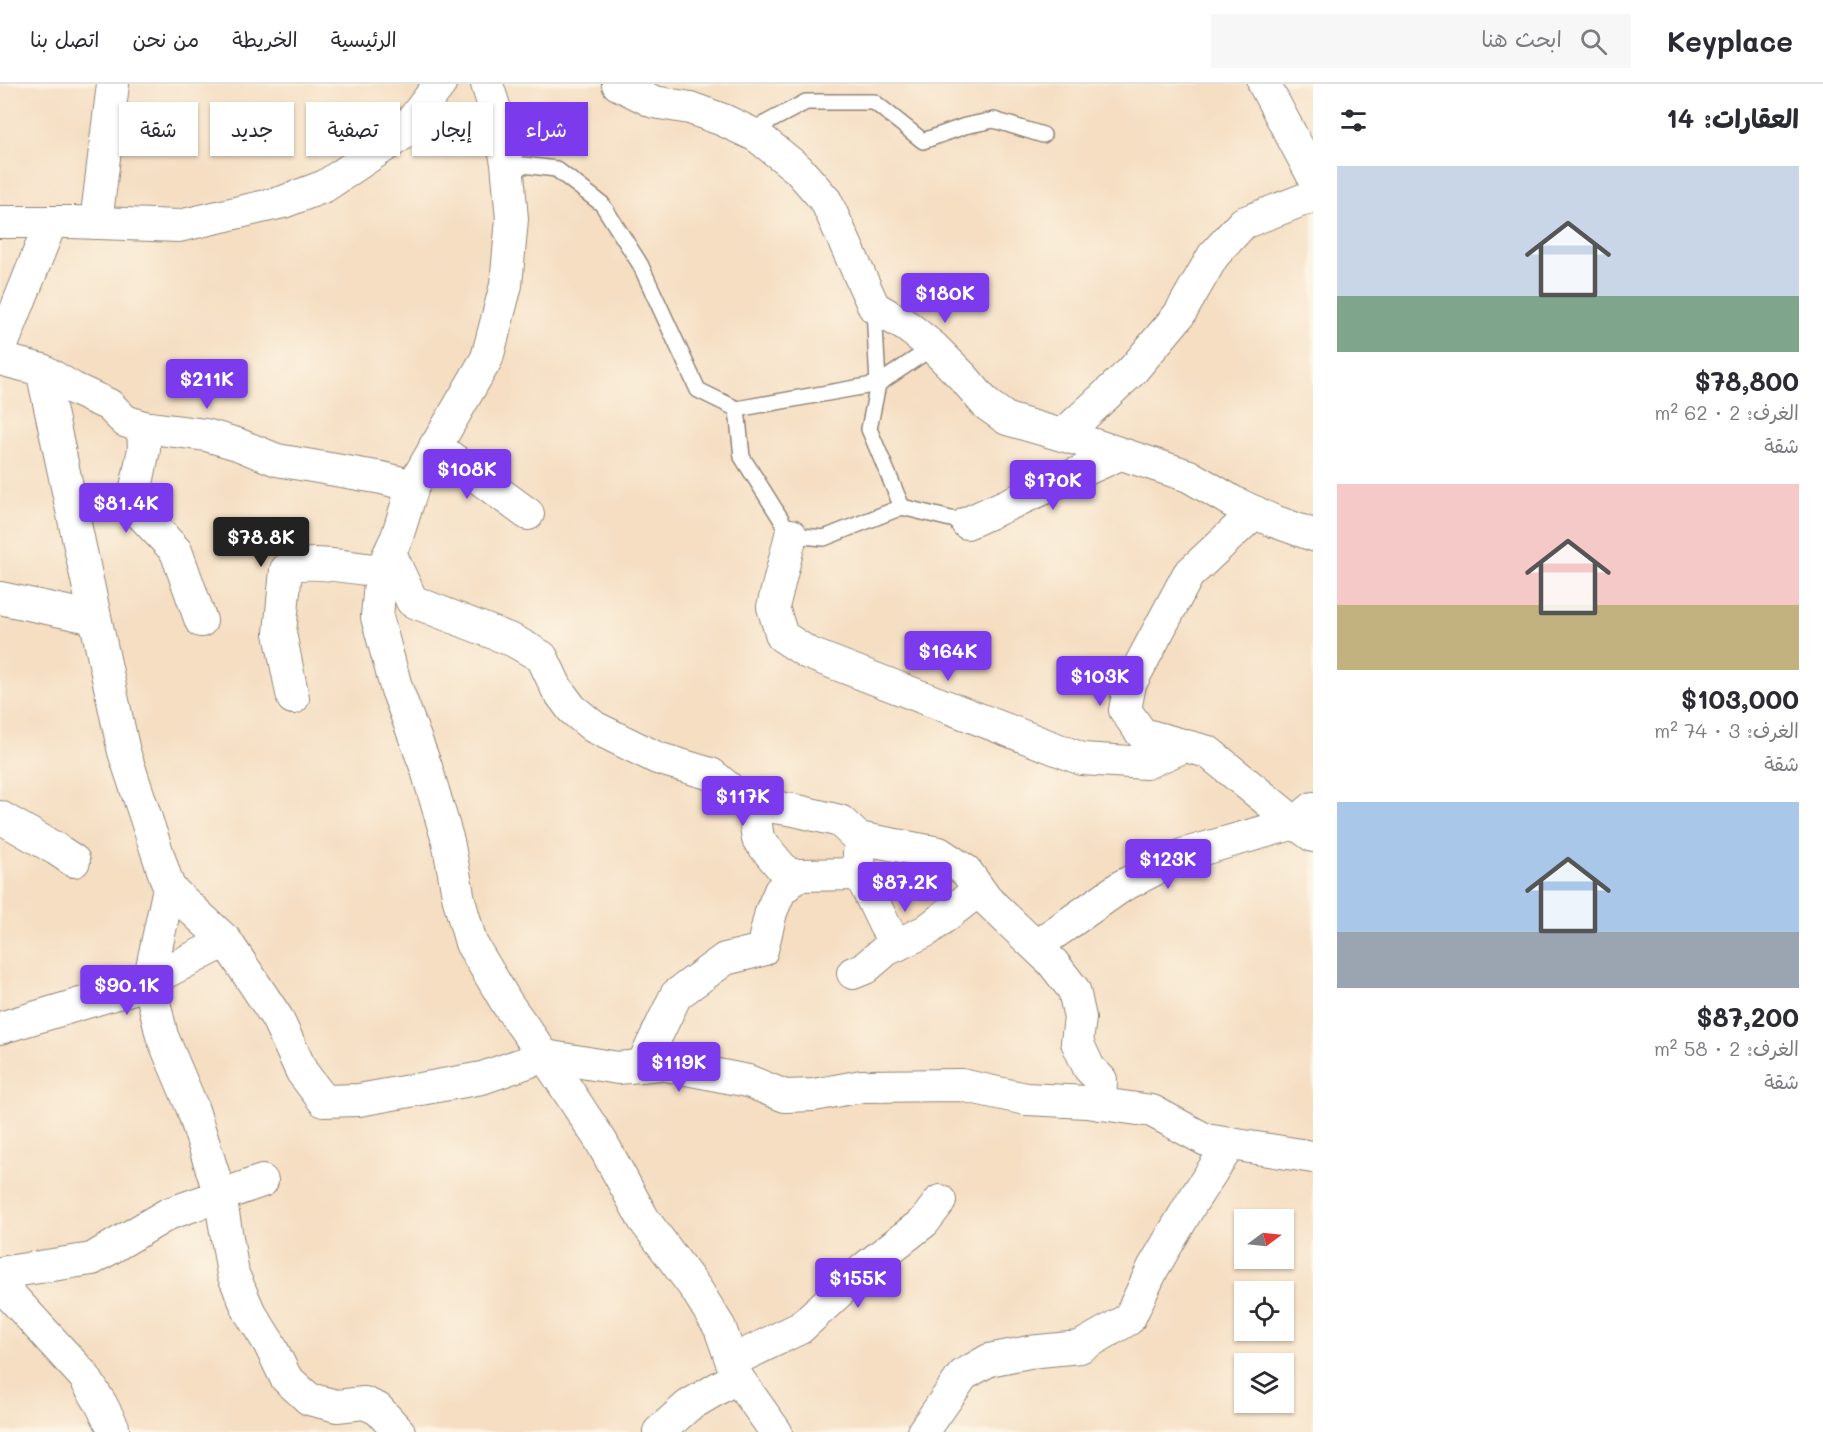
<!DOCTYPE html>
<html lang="ar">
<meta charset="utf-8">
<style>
body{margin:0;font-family:Mali,"Playpen Sans Arabic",sans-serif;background:#f7f7f7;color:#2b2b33;direction:rtl;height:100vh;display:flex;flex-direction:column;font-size:22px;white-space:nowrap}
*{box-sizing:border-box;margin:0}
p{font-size:20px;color:#7c7c81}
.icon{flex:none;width:33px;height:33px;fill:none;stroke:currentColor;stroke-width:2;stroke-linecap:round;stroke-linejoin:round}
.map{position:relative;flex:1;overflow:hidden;direction:ltr}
.drawer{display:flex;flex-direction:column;background:#fff;width:510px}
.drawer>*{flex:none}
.banner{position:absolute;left:18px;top:18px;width:570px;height:54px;direction:rtl;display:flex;gap:12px}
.needle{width:39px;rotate:75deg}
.controls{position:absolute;left:1234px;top:1125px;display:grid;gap:12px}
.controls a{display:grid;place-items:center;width:60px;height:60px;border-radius:0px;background:#fff;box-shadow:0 2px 4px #0004;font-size:30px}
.price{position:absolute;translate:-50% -51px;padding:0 14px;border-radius:6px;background:#7c3aed;color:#fff;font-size:20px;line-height:39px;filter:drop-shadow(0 2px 3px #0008)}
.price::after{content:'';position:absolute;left:50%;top:36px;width:18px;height:14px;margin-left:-9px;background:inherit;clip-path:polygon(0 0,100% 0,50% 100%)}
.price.selected{background:#222;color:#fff}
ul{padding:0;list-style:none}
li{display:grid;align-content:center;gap:12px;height:318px;padding:0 24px}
li span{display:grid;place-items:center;height:186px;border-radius:0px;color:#555}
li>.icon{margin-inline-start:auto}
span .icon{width:108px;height:108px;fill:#fffc;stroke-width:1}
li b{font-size:26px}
h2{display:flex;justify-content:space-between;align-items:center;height:72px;padding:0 24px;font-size:26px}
.pill{padding:0 21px;border-radius:0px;background:#fff;box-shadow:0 2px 4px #0004;font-size:21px;line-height:54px}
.pill.selected{background:#7c3aed;color:#fff}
header{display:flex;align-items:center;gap:36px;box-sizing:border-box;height:84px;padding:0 30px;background:#fff;border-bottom:2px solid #e1e1e2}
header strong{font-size:28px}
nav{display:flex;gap:33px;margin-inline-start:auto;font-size:21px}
.search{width:420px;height:54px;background:#f7f7f7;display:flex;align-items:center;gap:15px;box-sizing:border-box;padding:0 21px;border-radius:0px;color:#7c7c81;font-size:22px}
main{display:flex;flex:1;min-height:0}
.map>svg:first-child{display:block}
</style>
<header>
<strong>Keyplace</strong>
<div class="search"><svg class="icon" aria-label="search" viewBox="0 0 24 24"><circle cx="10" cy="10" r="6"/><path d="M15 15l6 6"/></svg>ابحث هنا</div>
<nav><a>الرئيسية</a><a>الخريطة</a><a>من نحن</a><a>اتصل بنا</a></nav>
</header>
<main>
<section class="drawer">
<h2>العقارات: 14<svg class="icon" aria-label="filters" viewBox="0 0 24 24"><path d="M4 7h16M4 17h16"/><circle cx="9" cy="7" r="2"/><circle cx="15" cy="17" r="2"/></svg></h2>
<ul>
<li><span style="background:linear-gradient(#c9d6e8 70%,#7fa58c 0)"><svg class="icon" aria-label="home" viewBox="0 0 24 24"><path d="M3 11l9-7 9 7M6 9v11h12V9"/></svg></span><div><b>$78,800</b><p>الغرف: 2 · 62 m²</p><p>شقة</p></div></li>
<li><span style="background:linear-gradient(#f6c9c9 65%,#c2b280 0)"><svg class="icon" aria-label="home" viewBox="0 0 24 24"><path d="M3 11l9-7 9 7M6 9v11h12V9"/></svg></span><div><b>$103,000</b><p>الغرف: 3 · 74 m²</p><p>شقة</p></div></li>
<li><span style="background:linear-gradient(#a9c7e8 70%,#9aa5b1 0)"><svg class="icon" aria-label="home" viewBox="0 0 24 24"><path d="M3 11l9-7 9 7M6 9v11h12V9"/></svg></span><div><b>$87,200</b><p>الغرف: 2 · 58 m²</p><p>شقة</p></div></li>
</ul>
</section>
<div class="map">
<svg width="1313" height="1348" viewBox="0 0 1313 1348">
<rect width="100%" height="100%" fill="#fcf5e5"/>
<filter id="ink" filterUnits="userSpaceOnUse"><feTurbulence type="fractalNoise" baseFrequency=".0167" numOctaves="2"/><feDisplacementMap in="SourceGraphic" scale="12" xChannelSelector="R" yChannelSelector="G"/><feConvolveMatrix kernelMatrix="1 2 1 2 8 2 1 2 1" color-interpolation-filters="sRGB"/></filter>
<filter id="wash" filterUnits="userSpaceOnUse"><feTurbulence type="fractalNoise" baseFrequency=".008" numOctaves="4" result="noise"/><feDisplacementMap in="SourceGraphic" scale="24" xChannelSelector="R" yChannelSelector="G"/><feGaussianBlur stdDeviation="1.35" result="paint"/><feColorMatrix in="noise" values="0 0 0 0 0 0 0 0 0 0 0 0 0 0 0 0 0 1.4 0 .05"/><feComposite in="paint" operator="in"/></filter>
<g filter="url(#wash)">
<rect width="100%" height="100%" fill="#f5dec2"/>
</g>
<g filter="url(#ink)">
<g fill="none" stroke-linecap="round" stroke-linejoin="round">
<!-- lane casing -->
<g stroke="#908476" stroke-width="18">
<g id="lane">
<polyline points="749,48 806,18 874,18 923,57 965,42 994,36 1043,51"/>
<polyline points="507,79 556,85 602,120 640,180 698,306 737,325 742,373 791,451 824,454 902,423 967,439"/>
<polyline points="874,224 878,300 869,345 902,423"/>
<polyline points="737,325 878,300 933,263"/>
</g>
</g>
<!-- street casing -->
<g stroke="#908476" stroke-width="34">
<g id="street">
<polyline points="487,0 497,32 507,79 512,135 506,201 487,274 413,402 397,453 381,487 377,533 396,603 426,683 448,757 459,816 471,859 508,921 555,987 601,1057 644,1136 696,1205 720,1244 737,1293 776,1348"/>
<polyline points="618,0 654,18 690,24 723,36 757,52 798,85 826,117 874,223 908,243 933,263 964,294 986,320 1007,335 1079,356 1189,392 1233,418 1271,436 1313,451"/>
<polyline points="1264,0 1313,92"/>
<polyline points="0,138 72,138 179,142 283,118 325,102 401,51 440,0"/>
<polyline points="96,139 113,0"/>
<polyline points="0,266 51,138"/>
<polyline points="0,275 42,286 74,305 109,321 125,337 143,343 206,351 237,360 277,376 382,394 413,402"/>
<polyline points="42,286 124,668 169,804 149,897 162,952 192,1023 220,1111 233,1190 249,1227 269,1259 286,1294 309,1315 337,1322 364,1319 378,1325 399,1348"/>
<polyline points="143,343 144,365 135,409 142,431 176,467 201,537"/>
<polyline points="1063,351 1132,287 1179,231 1213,172 1243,139 1313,112"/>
<polyline points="435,362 528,430"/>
<polyline points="1255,428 1188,491 1130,600 1125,626 1142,650 1208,668 1295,739 1313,752"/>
<polyline points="967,439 1120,370"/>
<polyline points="791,451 773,523 782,552 808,569 1082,675 1146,679 1185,662"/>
<polyline points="390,469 412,517 514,557 542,573 557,605 572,625 594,643 657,674 711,690 738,712 753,720 794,726 840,737 858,754 939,769 966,787 986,815 1053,879 1074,906 1080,934 1077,958 1089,984 1101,996 1100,1020"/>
<polyline points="0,514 95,534"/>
<path d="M293 614 280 549 286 486C300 473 361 485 381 487"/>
<polyline points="753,720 758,755 792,796"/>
<polyline points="0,733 56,765 74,777"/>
<polyline points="859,769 860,790 885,842 897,861"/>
<polyline points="169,804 226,857 277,934 302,988 324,1017 359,1016 482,994 545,972 618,984 661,980 748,997 785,1012 814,1011 862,1002 961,1001 1026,1015 1087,1018 1152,1027 1206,1056 1313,1073"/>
<polyline points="1036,862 1122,802 1185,770 1295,739 1313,724"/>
<polyline points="853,889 865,884 886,866 926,847 979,806"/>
<polyline points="0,944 137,903 226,857"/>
<polyline points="642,982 676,911 725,875 762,866 771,828 780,807 798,791 860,790"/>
<polyline points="0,1189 92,1175 168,1130 262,1097"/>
<polyline points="0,1200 84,1292 101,1320 113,1343 113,1348"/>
<polyline points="732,1277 800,1244 865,1184 924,1138 940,1117"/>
<polyline points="659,1348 688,1322 737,1293"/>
<polyline points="923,1348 963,1291 989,1276 1029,1268 1080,1263 1129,1235 1153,1184 1192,1118 1230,1060"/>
</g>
</g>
<!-- lane -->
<use href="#lane" stroke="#fff" stroke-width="15"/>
<!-- street -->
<use href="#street" stroke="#fff" stroke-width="32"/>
</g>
</g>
</svg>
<div class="controls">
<a><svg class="needle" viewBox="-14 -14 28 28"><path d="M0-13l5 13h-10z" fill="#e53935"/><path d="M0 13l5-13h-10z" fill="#7c7c81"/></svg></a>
<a><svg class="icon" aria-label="locate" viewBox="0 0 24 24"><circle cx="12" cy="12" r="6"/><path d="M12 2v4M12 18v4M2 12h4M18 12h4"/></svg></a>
<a><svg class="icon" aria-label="layers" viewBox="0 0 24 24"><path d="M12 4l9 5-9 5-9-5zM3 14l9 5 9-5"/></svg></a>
</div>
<b class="price" style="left:945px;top:240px">$180K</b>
<b class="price" style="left:207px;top:326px">$211K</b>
<b class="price" style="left:467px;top:416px">$108K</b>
<b class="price" style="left:1053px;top:427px">$170K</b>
<b class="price" style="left:126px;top:450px">$81.4K</b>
<b class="price selected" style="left:261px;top:484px">$78.8K</b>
<b class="price" style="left:948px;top:598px">$164K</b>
<b class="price" style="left:1100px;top:623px">$103K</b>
<b class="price" style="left:743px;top:743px">$117K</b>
<b class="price" style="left:1168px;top:806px">$123K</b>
<b class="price" style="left:905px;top:829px">$87.2K</b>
<b class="price" style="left:127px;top:932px">$90.1K</b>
<b class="price" style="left:679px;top:1009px">$119K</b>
<b class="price" style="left:858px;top:1225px">$155K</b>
<div class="banner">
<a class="pill selected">شراء</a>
<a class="pill">إيجار</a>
<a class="pill">تصفية</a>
<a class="pill">جديد</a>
<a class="pill">شقة</a>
</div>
</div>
</main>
